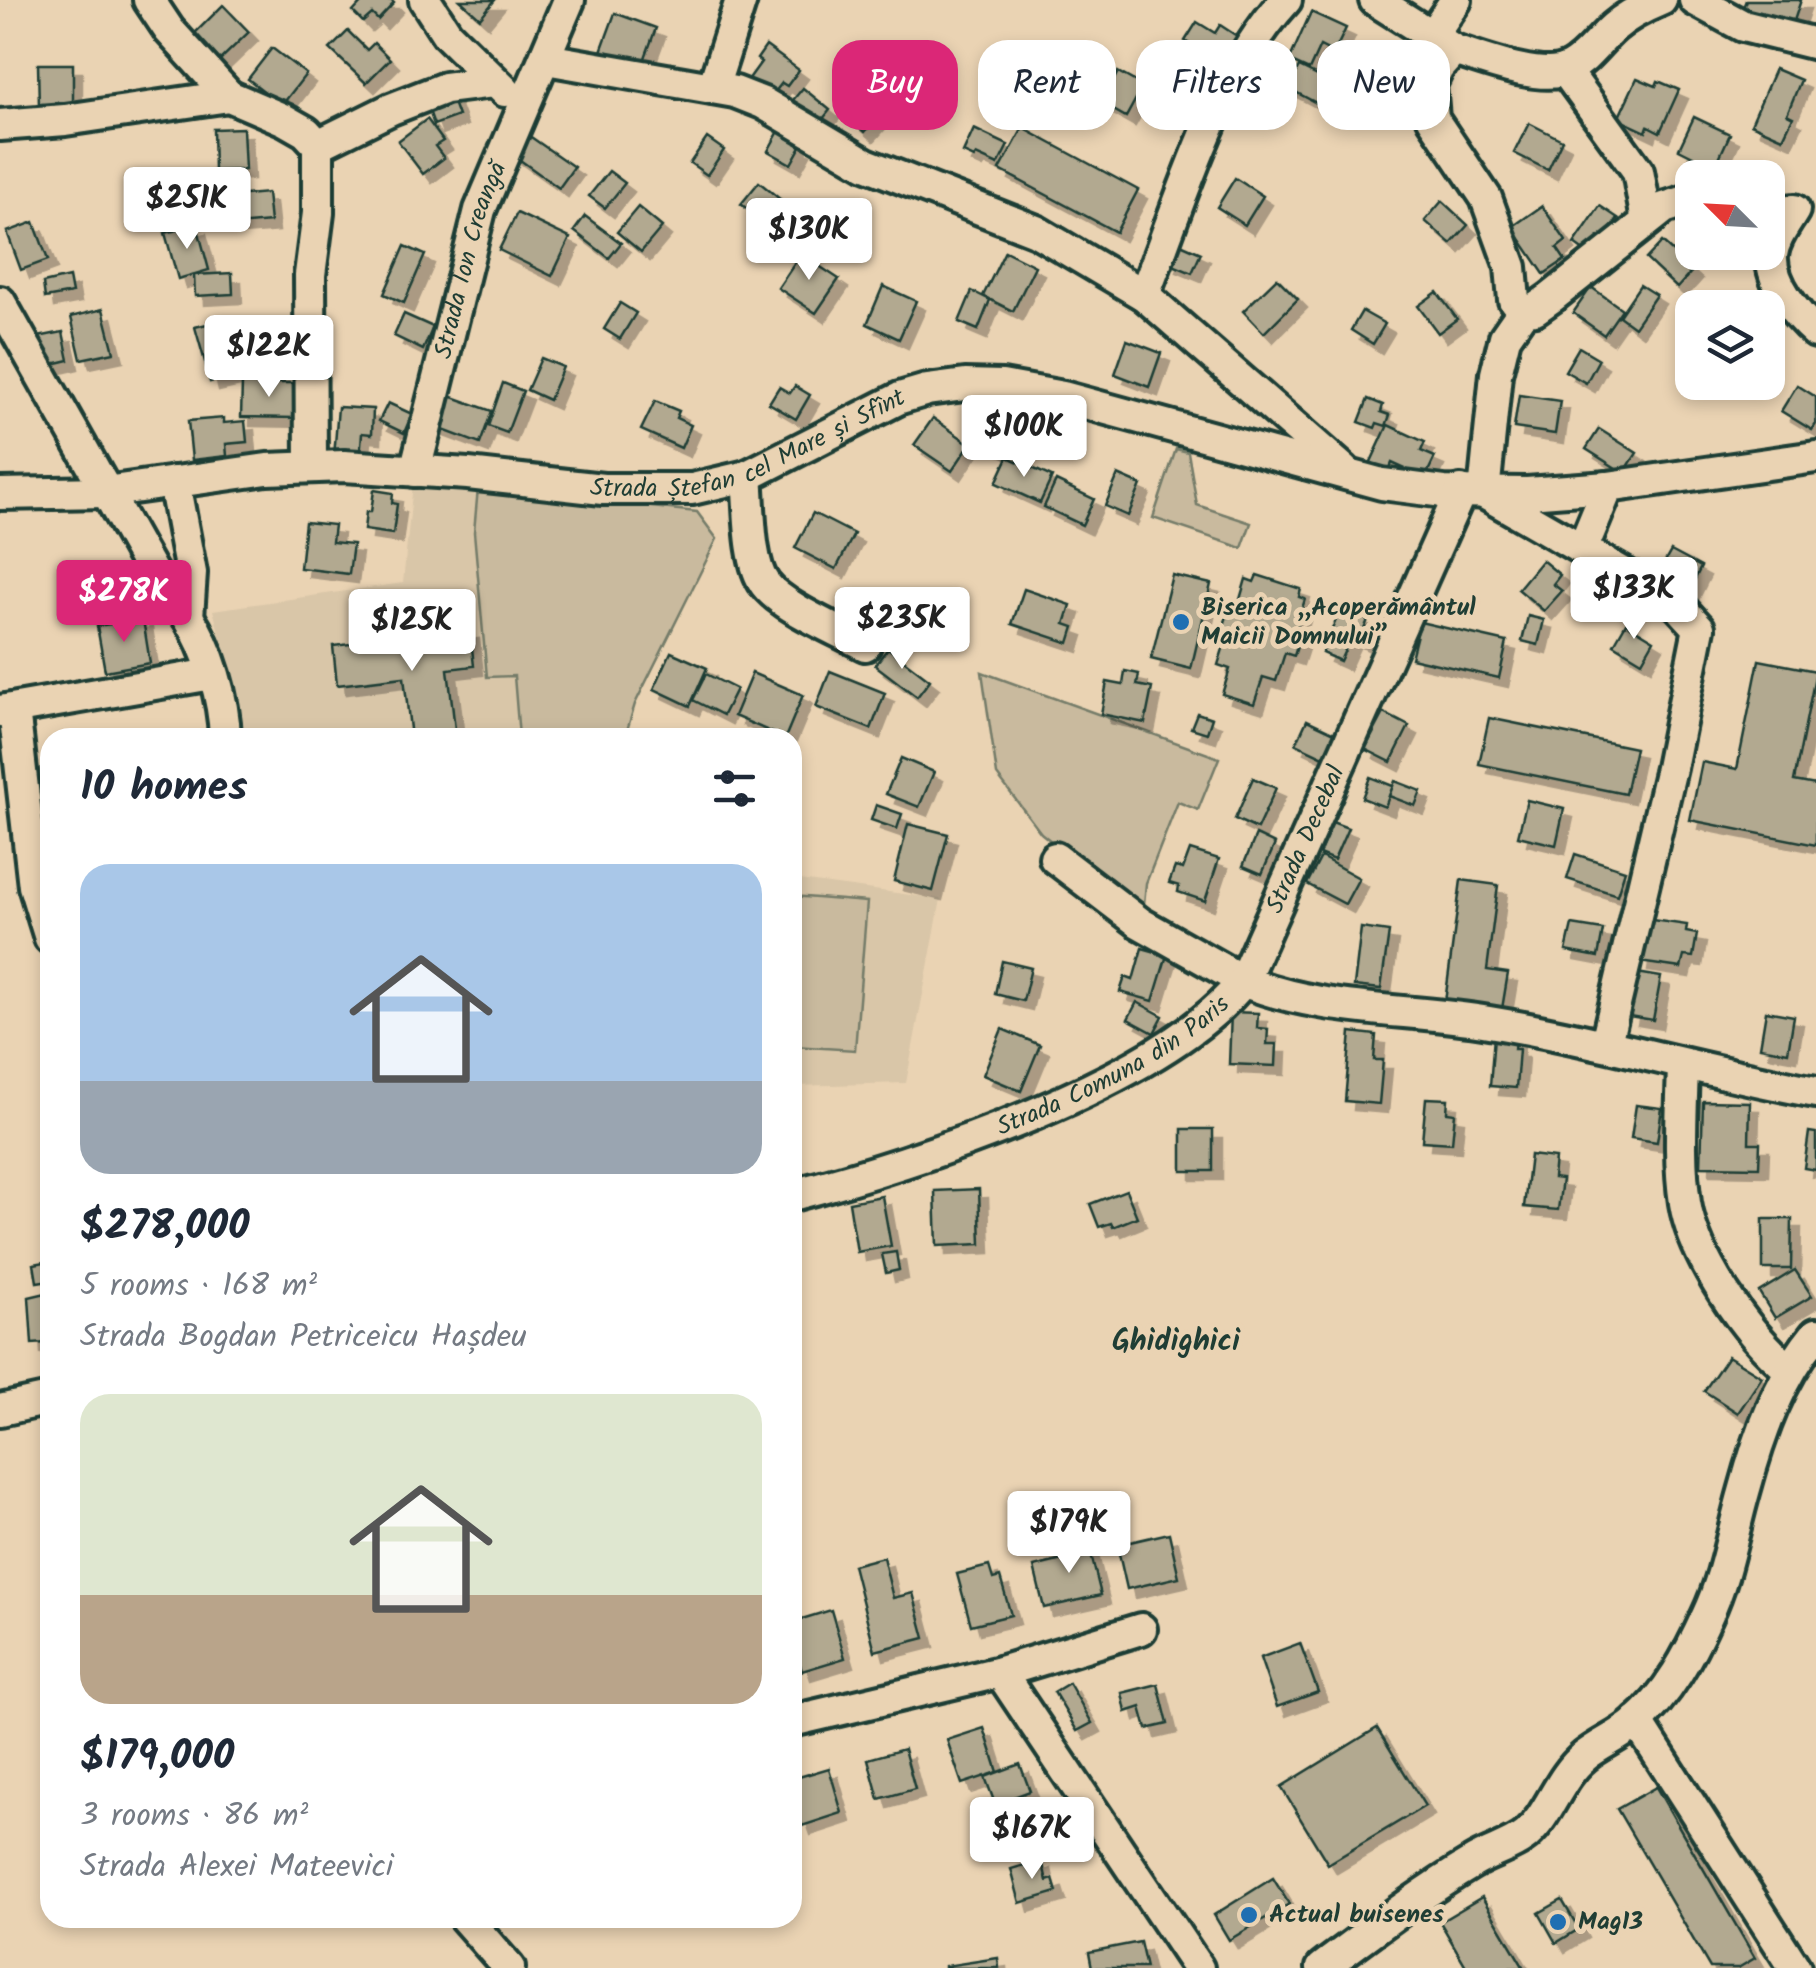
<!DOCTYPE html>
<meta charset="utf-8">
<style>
body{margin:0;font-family:Kalam,sans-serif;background:#f2f2f3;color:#1f2937;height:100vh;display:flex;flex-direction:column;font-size:38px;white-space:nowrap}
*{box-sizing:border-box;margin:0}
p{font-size:32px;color:#747a83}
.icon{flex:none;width:55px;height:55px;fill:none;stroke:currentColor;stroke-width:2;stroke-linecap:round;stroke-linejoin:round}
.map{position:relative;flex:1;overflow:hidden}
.sheet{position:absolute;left:40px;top:728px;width:762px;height:1200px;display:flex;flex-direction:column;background:#fff;border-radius:30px;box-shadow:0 5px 15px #0003}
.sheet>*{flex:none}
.banner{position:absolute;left:832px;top:40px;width:832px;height:90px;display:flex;gap:20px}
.needle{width:65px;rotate:294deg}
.buttons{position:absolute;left:1675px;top:160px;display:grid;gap:20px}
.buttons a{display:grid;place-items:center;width:110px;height:110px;border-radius:20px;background:#fff;box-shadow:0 5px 15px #0003;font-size:50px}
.price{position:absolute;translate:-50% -85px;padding:0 22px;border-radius:10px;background:#fff;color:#222;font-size:32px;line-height:65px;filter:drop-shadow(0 2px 5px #0008)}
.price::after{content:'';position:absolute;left:50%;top:60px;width:30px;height:22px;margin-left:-15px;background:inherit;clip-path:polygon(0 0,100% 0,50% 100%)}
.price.current{background:#db2777;color:#fff}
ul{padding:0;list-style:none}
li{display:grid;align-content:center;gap:20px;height:530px;padding:0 40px}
li span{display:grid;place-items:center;height:310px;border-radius:30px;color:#555}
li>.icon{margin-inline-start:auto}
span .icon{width:180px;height:180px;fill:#fffc;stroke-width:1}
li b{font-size:42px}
h2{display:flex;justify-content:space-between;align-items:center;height:120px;padding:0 40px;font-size:42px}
.pill{padding:0 35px;border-radius:30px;background:#fff;box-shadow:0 5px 15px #0003;font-size:35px;line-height:90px}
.pill.current{background:#db2777;color:#fff}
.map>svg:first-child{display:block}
</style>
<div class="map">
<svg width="1816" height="1968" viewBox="0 0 1816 1968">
<defs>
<filter id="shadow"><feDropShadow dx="9" dy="9" stdDeviation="0" flood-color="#0004"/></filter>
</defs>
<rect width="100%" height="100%" fill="#ead3b3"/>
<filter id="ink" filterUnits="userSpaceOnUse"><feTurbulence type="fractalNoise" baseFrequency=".01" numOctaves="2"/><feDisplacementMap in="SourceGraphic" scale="20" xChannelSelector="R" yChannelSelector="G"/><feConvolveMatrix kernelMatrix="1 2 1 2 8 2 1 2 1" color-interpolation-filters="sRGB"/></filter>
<g filter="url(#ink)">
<!-- built -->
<g fill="#d9c6a8">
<polygon points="413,483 565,491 697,512 717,539 635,704 625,737 239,737 238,701 213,610 403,583"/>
<polygon points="792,879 941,899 906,1083 793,1086"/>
</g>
<!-- green -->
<g fill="#c9ba9e" stroke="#747c69" stroke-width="2.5">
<polygon points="1176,449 1188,452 1197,505 1251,523 1242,548 1153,518"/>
<polygon points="478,488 697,512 717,539 635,704 625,737 519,737 514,676 487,677 474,532"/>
<polygon points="982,672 1219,758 1198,810 1178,802 1146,883 1143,915 1041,833 997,775"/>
<polygon points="792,896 867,902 855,1050 793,1046"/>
</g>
<!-- building -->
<g fill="#b2a990" stroke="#1f3d34" stroke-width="2.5" filter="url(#shadow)">
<polygon points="364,0 391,0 394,3 378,20 372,14 363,22 353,12"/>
<polygon points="460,0 495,0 480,18"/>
<polygon points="1746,0 1801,0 1792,27 1742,10"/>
<polygon points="223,5 249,32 218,62 192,36"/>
<polygon points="1311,12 1346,28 1334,53 1320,46 1309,70 1289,61"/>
<polygon points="615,13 656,28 641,69 600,54"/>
<polygon points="1197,22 1215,33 1220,25 1243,40 1225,68 1185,41"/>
<polygon points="348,31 367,50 374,43 390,59 366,83 330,49"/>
<polygon points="766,46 799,70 787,86 782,83 771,97 748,80 761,62 757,59"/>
<polygon points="272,48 306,74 282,105 248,79"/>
<polygon points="38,64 73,64 73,106 39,107"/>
<polygon points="1299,67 1348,91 1340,106 1330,101 1326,108 1288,88"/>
<polygon points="1775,69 1801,80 1787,114 1793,117 1783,138 1751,124"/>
<polygon points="1118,72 1143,86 1126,117 1101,103"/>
<polygon points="1637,78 1656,86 1658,81 1679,90 1660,132 1648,126 1646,132 1618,119"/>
<polygon points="803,88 830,110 815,129 788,106"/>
<polygon points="855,88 882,113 865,132 837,107"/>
<polygon points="451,97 458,116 434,125 427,105"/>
<polygon points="1694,117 1730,134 1715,167 1679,149"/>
<polygon points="427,119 443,141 435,146 444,158 423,174 398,141"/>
<polygon points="1529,123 1562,140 1548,170 1514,153"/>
<polygon points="783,124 802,135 797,144 801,146 791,164 768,151"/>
<polygon points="243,128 245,170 214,171 213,129"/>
<polygon points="1023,128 1138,190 1116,232 1000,170"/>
<polygon points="974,129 1008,145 998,165 976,155 974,158 963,153"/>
<polygon points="528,135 574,167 559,188 513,155"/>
<polygon points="707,138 724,150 707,175 690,163"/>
<polygon points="609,171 625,183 605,208 589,196"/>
<polygon points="1235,178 1263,196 1245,225 1217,207"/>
<polygon points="759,182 792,209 774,231 741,204"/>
<polygon points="267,193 270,222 236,225 234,196"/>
<polygon points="1442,201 1468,225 1451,244 1425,221"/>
<polygon points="1542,206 1566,241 1557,248 1565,260 1544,274 1512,227"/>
<polygon points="1600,206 1618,218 1592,257 1574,244"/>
<polygon points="638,207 662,227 641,252 617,232"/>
<polygon points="517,213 570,238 552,276 499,250"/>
<polygon points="585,216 621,243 609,258 574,231"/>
<polygon points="34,222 48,260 21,270 7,232"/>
<polygon points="197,225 209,270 178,279 165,233"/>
<polygon points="1176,242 1201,253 1192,273 1168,263"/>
<polygon points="1662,242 1693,270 1677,288 1646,259"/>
<polygon points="405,246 425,255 404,303 384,294"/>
<polygon points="1005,251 1035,266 1013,311 983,296"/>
<polygon points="801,254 839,279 816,313 778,288"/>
<polygon points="232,273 233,294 195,296 194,275"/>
<polygon points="69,277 72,293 45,298 43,283"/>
<polygon points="1277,278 1298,299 1264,333 1243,311"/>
<polygon points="1640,285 1656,295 1634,327 1619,316"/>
<polygon points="883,286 916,301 899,339 867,324"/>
<polygon points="1591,287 1622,309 1604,335 1573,313"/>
<polygon points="972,291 990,300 978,330 959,322"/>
<polygon points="1437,292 1457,319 1438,333 1418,306"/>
<polygon points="620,303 636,313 620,339 604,329"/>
<polygon points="103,309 114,352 81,359 71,317"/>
<polygon points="1362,311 1385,324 1373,344 1351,330"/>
<polygon points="404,314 433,327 423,350 394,336"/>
<polygon points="219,321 229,356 205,362 195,327"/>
<polygon points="63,332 69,360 48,365 41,354 38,337"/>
<polygon points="1127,340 1161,353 1149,387 1115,374"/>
<polygon points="1579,347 1599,359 1586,383 1565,371"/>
<polygon points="541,358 563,367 549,400 527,390"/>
<polygon points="231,359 235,376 210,382 206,365"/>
<polygon points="242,383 297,383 296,418 241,417"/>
<polygon points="503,383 523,391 507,433 488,426"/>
<polygon points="1797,385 1816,397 1816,424 1812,430 1781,411"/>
<polygon points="795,386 810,395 796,419 769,403 779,387 790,393"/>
<polygon points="447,395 492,411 480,444 435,427"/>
<polygon points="1519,395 1560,401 1555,434 1514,428"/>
<polygon points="1368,399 1383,405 1381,412 1390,415 1386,426 1377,423 1375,428 1359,422"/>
<polygon points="655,401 679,411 676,418 691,425 681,448 641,430"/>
<polygon points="388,403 412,414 404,433 379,421"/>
<polygon points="982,406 1016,421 1002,451 969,437"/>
<polygon points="338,407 373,409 372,434 362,433 360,458 334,457"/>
<polygon points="224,418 224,423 245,421 247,442 226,444 227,456 192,460 188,421"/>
<polygon points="933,418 970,444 952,471 914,445"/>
<polygon points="1388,425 1425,442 1421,451 1435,457 1425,478 1392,463 1388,473 1370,464"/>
<polygon points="1599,429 1637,453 1624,473 1586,449"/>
<polygon points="1008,457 1052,477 1040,503 996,483"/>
<polygon points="1118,475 1141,485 1128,516 1105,506"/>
<polygon points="1056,481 1094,499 1082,525 1044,507"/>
<polygon points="374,490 393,493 392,503 397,504 393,534 364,530 366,512 371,512"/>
<polygon points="813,513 854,534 836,569 795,548"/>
<polygon points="305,522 334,525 332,542 353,544 349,574 300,568"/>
<polygon points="1671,551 1701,567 1689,591 1658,574"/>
<polygon points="1542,560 1560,575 1553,584 1562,591 1544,611 1518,589"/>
<polygon points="1172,575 1211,584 1191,669 1151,659"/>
<polygon points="1257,575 1301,589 1299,597 1305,599 1295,632 1301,634 1294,656 1285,653 1276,681 1263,677 1254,704 1222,694 1230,669 1218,665 1228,633 1222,631 1229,610 1236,613 1246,579 1254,582"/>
<polygon points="1024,589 1071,605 1065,624 1074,627 1069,643 1012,624"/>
<polygon points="1341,608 1368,620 1359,641 1351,637 1340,661 1322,653"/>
<polygon points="1528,616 1544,620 1538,645 1522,641"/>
<polygon points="143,619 150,663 105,671 97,626"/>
<polygon points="1420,622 1507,642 1499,678 1411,658"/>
<polygon points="1626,623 1654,640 1642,661 1614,644"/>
<polygon points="470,630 474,666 448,669 456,738 411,738 404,677 337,685 333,646"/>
<polygon points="888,648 930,680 917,697 875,665"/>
<polygon points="671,652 707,668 690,706 654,689"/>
<polygon points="1759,660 1816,671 1794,781 1816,785 1816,845 1690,820 1702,762 1737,769"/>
<polygon points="830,671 885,693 871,729 816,707"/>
<polygon points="1125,671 1139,674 1137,685 1152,688 1145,723 1101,714 1107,682 1123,685"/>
<polygon points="752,673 803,695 785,738 734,716"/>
<polygon points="706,674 736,689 723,715 693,700"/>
<polygon points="1197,713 1212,718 1207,733 1191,728"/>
<polygon points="1384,713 1409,726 1391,762 1365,749"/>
<polygon points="1489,718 1635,748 1625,794 1479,764"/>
<polygon points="1307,720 1341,736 1330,760 1296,744"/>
<polygon points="901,758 934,772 919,807 886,794"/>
<polygon points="1370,777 1393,786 1385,807 1362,798"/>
<polygon points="1253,778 1276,788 1257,829 1235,819"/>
<polygon points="1395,781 1421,791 1415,806 1389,796"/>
<polygon points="1527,800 1564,809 1556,845 1518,836"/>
<polygon points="876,805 902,814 897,829 871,820"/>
<polygon points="1332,822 1348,828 1334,860 1319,854"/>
<polygon points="908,824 948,834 933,891 894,881"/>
<polygon points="1256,835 1275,844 1262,874 1243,866"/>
<polygon points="1190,850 1219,859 1205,901 1178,892 1179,886 1169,883 1175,867 1183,869"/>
<polygon points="1575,854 1625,870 1617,895 1567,879"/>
<polygon points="1321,857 1359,878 1345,904 1307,884"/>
<polygon points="1461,880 1498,885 1487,970 1508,973 1502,1009 1445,1002"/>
<polygon points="1645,919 1687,925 1686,932 1697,934 1693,957 1684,956 1681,968 1639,962"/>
<polygon points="1572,925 1603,930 1598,957 1566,951"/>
<polygon points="1361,928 1389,932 1381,989 1354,986"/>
<polygon points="1142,948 1167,955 1153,1001 1120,992 1125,977 1133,980"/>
<polygon points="1002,961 1031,968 1023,1001 995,994"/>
<polygon points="1637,973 1661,977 1653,1020 1629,1016"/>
<polygon points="1137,1002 1163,1016 1154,1033 1128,1019"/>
<polygon points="1766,1011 1794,1016 1788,1052 1760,1047"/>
<polygon points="1231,1012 1258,1013 1257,1028 1268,1029 1267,1044 1277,1044 1276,1066 1229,1064"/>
<polygon points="1002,1029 1040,1045 1021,1091 983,1075"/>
<polygon points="1351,1032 1376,1035 1374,1060 1383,1060 1379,1104 1345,1101"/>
<polygon points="1494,1036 1515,1038 1514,1049 1519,1049 1516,1088 1490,1086"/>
<polygon points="1426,1098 1448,1099 1447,1112 1455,1113 1452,1143 1422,1141"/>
<polygon points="1703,1101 1750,1102 1749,1143 1760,1143 1759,1167 1701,1166"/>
<polygon points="1636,1105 1662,1108 1657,1142 1631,1138"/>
<rect x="1182" y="1129" width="31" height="42"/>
<polygon points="1809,1132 1816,1133 1816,1170 1804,1168"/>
<polygon points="1530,1155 1555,1158 1553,1178 1562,1179 1558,1210 1524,1207"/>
<polygon points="979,1189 981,1244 937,1246 935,1191"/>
<polygon points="1126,1190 1137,1217 1113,1227 1111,1223 1099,1227 1090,1204"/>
<polygon points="882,1196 891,1246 857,1252 849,1202"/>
<polygon points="1763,1219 1792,1219 1791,1269 1763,1269"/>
<polygon points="896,1252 899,1270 886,1273 882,1254"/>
<polygon points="50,1261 50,1280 37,1282 34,1264"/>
<polygon points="1795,1270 1812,1296 1775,1318 1759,1292"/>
<polygon points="50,1292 50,1339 47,1343 32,1344 29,1297"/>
<polygon points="1728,1356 1762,1377 1738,1413 1704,1391"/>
<polygon points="1169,1533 1179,1577 1127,1589 1117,1545"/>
<polygon points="1087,1538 1101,1595 1044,1608 1034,1567 1066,1559 1063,1544"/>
<polygon points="883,1557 893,1598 913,1593 925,1638 875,1651 853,1565"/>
<polygon points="989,1566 993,1579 1000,1577 1011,1615 971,1625 957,1574"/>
<polygon points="831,1610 845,1658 802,1671 792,1640 792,1622"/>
<polygon points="1300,1643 1318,1692 1277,1707 1260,1658"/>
<polygon points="1069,1683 1092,1723 1077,1731 1054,1692"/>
<polygon points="1158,1684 1168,1724 1147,1729 1141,1707 1126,1712 1122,1693"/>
<polygon points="984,1728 998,1772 962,1784 947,1740"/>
<polygon points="1377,1728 1425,1806 1328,1864 1281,1787"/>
<polygon points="904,1749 915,1789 879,1799 868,1759"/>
<polygon points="1020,1764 1030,1791 995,1804 985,1777"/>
<polygon points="829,1768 842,1813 802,1826 792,1796 792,1779"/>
<polygon points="1656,1787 1755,1958 1738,1968 1710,1968 1617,1809"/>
<polygon points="1042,1860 1047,1881 1053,1879 1057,1892 1020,1903 1011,1869"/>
<polygon points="1273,1878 1289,1904 1229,1940 1214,1915"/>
<polygon points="1482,1897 1524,1968 1467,1968 1440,1922"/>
<polygon points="1562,1900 1579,1929 1556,1943 1539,1913"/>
<polygon points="1140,1942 1146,1968 1092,1968 1089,1952"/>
<polygon points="998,1958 999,1968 945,1968 945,1966"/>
</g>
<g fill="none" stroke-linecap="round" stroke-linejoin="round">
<!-- minor casing -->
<g stroke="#1f3d34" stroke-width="38">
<g id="minor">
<polyline points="149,0 169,30 229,96"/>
<polyline points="425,0 447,34 505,91"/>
<polyline points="1375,0 1454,50 1438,68 1430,85 1433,119 1486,198 1511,267 1514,300 1523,311 1535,309 1552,297 1664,208 1692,199"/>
<polyline points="1695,0 1743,26 1816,44"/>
<polyline points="1433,34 1456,0"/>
<path d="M1454 50C1482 59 1542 82 1568 69 1587 59 1598 41 1614 27 1628 15 1644 7 1661 0"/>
<polyline points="546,59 735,92 763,103 866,164 1036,231 1144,295 1344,470"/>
<polyline points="1565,70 1638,171 1647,221"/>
<polyline points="713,88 741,0"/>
<polyline points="0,125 65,120 229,96 285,120 306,132 318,145 318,213 310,275 311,466"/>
<polyline points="318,145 391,109 445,88 493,82"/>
<path d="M1768 213 1794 210C1786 224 1774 238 1772 255 1770 282 1796 315 1816 332"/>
<path d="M1144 295C1181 201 1217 74 1286 0"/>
<path d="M0 302 161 588C170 597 181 606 188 617 209 649 224 699 225 738"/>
<polyline points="1523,311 1505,337 1496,374 1484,493 1677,604 1699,628 1671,768 1606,1043"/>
<path id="s1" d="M415 471 480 210 569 0"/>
<path d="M747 476C750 504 748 562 765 584 783 608 838 630 865 645"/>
<polyline points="174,482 191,573 188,617"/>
<path id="s2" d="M0 494 105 492 267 469 344 466 468 474 603 489H692L747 476 900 398 927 390 965 385 1002 386 1063 397 1382 484 1444 492 1527 493 1608 487 1816 457"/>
<polyline points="1582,550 1608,487"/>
<polyline points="14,709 34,886 50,938"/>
<polyline points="0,711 212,674"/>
<path id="s3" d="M1055 858 1140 923 1243 981 1461 491"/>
<path d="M1683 1065C1682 1110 1678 1157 1685 1203 1694 1258 1746 1334 1789 1369"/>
<path id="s4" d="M792 1195C916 1163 1165 1082 1243 981 1322 1013 1407 1008 1489 1022 1600 1040 1706 1072 1816 1092"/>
<polyline points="0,1410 50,1399"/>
<polyline points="1000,1672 1198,1968"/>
<polyline points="792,1721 1000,1672 1141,1629"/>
<polyline points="1637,1721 1795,1968"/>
<polyline points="465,1918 509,1968"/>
<path d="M1322 1968C1371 1932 1420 1894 1472 1863 1489 1852 1510 1848 1526 1835 1551 1813 1558 1778 1585 1756 1600 1744 1620 1736 1635 1723 1668 1696 1690 1653 1707 1616 1726 1576 1732 1534 1744 1492 1759 1436 1779 1379 1816 1334"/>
</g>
</g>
<!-- minor -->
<use href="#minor" stroke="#ead3b3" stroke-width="30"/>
</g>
</g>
<!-- markers -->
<g fill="#1f6fb2" stroke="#ead3b3" stroke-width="4">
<circle cx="1181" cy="622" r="10"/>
<circle cx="1249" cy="1915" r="10"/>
<circle cx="1558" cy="1922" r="10"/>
</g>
<g text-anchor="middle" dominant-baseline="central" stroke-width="10" stroke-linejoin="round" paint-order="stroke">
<!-- street labels -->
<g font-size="25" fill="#1f3d34" stroke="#ead3b3">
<text stroke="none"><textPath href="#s1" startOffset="218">Strada Ion Creangă</textPath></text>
<text stroke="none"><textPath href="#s2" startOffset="760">Strada Ștefan cel Mare și Sfînt</textPath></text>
<text stroke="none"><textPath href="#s3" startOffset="380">Strada Decebal</textPath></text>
<text stroke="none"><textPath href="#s4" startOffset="348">Strada Comuna din Paris</textPath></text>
</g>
<!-- poi labels -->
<g font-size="25" font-weight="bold" fill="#1f3d34" stroke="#ead3b3" text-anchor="start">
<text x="1201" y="608">Biserica „Acoperământul<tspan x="1201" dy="29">Maicii Domnului”</tspan></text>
<text x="1269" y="1915">Actual buisenes</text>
<text x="1578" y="1922">Mag13</text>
</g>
<!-- quarter labels -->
<g font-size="30" font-weight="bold" fill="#1f3d34" stroke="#ead3b3">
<text x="1176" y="1342">Ghidighici</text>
</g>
</g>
</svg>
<div class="buttons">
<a><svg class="needle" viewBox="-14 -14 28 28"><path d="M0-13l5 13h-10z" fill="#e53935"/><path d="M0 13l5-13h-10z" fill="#747a83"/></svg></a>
<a><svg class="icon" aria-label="layers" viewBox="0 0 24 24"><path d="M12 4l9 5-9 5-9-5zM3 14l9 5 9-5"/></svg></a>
</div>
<b class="price" style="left:187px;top:252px">$251K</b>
<b class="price" style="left:809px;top:283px">$130K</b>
<b class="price" style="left:269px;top:400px">$122K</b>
<b class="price" style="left:1024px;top:480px">$100K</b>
<b class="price" style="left:1634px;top:642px">$133K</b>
<b class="price current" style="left:124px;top:645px">$278K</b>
<b class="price" style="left:902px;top:672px">$235K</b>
<b class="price" style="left:412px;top:674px">$125K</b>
<b class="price" style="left:1069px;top:1576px">$179K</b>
<b class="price" style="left:1032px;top:1882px">$167K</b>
<div class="banner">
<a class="pill current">Buy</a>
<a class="pill">Rent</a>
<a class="pill">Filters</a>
<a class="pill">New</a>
</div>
<section class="sheet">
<h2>10 homes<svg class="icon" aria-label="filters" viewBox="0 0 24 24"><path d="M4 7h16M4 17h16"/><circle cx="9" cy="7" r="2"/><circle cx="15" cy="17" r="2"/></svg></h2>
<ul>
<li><span style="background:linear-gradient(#a9c7e8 70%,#9aa5b1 0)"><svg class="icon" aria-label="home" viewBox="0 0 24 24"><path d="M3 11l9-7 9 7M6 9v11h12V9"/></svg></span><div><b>$278,000</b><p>5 rooms · 168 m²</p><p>Strada Bogdan Petriceicu Hașdeu</p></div></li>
<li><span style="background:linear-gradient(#dfe7d0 65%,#b9a48a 0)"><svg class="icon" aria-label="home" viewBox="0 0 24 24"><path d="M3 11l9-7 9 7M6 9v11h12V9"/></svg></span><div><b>$179,000</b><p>3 rooms · 86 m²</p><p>Strada Alexei Mateevici</p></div></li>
</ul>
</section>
</div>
